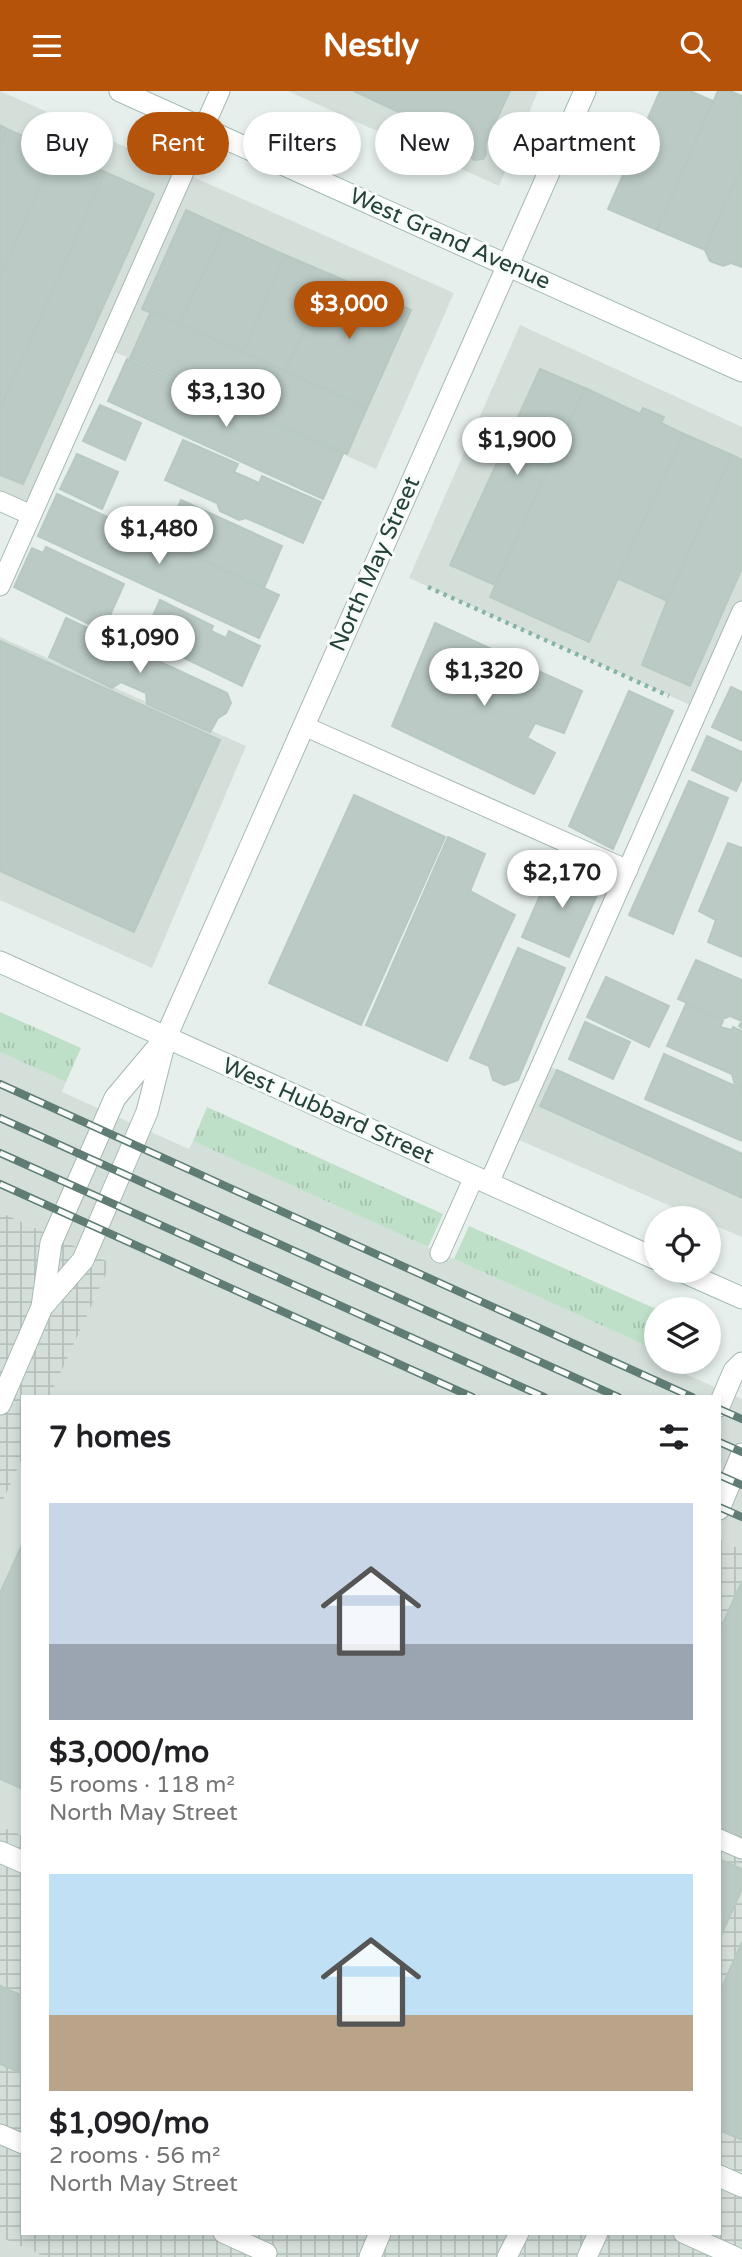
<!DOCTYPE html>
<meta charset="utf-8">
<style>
body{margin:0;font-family:"Varela Round",sans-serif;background:#f2f2f2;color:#202124;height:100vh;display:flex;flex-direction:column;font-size:26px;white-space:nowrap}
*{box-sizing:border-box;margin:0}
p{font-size:23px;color:#757577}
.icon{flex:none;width:38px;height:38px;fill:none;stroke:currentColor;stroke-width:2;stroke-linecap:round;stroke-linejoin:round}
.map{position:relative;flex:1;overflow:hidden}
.side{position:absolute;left:21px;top:1304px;width:700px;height:840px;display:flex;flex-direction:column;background:#fff;border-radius:0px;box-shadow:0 4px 10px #0003}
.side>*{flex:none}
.hud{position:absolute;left:21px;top:21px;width:700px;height:63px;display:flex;gap:14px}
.tools{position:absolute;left:644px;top:1115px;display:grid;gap:14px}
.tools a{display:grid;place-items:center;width:77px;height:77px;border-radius:50%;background:#fff;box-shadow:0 4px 10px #0003;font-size:35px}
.price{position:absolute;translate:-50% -60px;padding:0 16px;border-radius:24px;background:#fff;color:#222;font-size:23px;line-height:46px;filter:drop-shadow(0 2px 4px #0008)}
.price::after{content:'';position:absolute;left:50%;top:42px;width:21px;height:16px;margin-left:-10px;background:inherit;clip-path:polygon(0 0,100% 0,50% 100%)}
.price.on{background:#b45309;color:#fff}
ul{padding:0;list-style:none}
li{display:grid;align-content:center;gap:14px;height:371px;padding:0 28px}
li span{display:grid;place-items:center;height:217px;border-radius:0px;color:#555}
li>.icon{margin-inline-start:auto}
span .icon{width:126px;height:126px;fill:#fffc;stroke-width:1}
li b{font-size:30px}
h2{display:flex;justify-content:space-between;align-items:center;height:84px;padding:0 28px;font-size:30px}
.pill{padding:0 24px;border-radius:32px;background:#fff;box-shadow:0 4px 10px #0003;font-size:24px;line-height:63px}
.pill.on{background:#b45309;color:#fff}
header{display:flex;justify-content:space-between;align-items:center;height:91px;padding:0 28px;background:#b45309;color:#fff;font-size:32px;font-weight:800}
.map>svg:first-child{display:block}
</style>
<header><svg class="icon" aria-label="menu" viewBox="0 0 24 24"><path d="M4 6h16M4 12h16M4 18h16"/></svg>Nestly<svg class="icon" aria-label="search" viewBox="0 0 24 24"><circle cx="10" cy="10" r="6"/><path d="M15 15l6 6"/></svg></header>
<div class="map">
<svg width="742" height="2166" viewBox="0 0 742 2166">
<defs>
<pattern id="industrial-grid" width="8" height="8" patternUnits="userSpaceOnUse" patternTransform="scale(1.75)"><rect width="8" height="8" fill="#d4dfda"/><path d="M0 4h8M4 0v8" fill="none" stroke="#b6c1bc"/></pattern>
<pattern id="grass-tufts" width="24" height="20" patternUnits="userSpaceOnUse" patternTransform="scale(1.75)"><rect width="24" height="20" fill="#bfe0c8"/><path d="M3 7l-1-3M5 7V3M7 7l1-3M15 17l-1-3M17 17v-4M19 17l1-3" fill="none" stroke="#a4c1ad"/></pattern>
</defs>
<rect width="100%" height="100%" fill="#e6efeb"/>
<!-- built -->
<g fill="#d4dfda">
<polygon points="0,0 454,202 376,378 106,257 31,424 0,410"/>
<polygon points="288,0 538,0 499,95"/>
<polygon points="520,234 742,336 742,521 699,618 409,487"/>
<polygon points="0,546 246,655 152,877 0,809"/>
<polygon points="0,961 66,991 62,1001 189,1058 193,1050 656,1259 656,1270 680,1271 676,1279 742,1308 742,1459 719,1448 719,1306 50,1305 111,1172 0,1121"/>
<polygon points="542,972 742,1061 742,1146 709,1132 709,1127 698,1127 510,1045"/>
<polygon points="23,1366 23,1745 0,1735 0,1416"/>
<polygon points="0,2146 46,2166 0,2166"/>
</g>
<!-- industrial -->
<g fill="url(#industrial-grid)">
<polygon points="0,1121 111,1172 50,1305 23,1306 23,1366 0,1416"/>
<polygon points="719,1448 742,1459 742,2166 46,2166 0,2146 0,1735 23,1745 23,2142 719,2142"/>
</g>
<!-- grass -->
<g fill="url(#grass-tufts)">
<polygon points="0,921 81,957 66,991 0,961"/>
<polygon points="207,1016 443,1123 428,1156 193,1050"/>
<polygon points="469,1135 656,1218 656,1259 454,1168"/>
</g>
<!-- building -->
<g fill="#bbcac4" stroke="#b8c9c2" stroke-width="2">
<polygon points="354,0 510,0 485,53 486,63 483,68 474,69 471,66 469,59 453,52 446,53 437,48 435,38"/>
<polygon points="660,0 690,0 713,10 657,139 608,118"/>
<polygon points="718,0 730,0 742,5 742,75 705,159 657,139"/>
<polygon points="0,34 7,38 0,54"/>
<polygon points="7,38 56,60 0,186 0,54"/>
<polygon points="56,60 105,81 0,318 0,186"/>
<polygon points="742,75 742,176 731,172 723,175 710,170 705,159"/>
<polygon points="105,81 154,103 23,393 0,384 0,318"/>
<polygon points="186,119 225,137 179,234 142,218"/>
<polygon points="225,137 285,164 243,262 179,234"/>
<polygon points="285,164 332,184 285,280 243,262"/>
<polygon points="332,184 411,219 367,317 285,280"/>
<polygon points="151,220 367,317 347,363 130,267"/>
<polygon points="127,268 343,363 323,408 108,310"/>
<polygon points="540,278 585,297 495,494 450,474"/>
<polygon points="585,297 640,323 643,317 664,326 661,332 684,343 589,551 490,506"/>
<polygon points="100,314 141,332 125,369 83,350"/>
<polygon points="684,343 732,364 667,510 617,487"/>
<polygon points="183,349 238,373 234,381 259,392 262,385 321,411 303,452 246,427 239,429 220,420 217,412 165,389"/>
<polygon points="77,363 118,381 102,418 60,398"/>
<polygon points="732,364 742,369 742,477 690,595 642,574 667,510"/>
<polygon points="57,403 279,504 259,547 38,445"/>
<polygon points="181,409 282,455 264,497 163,451"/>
<polygon points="46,456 124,493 103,540 14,496 32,457 43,462"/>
<polygon points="160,509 213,535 211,540 226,547 229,540 260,555 242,595 143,547"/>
<polygon points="66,527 227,602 231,612 226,622 218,627 210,641 147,613 146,602 121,591 112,597 49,566"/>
<polygon points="435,532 582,600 564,642 535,632 527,647 555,662 534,703 392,635"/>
<polygon points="0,550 220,649 134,841 0,780"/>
<polygon points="731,596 742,601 742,650 712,636"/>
<polygon points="629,600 673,620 613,758 569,735"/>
<polygon points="707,645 742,661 742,687 736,700 692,679"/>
<polygon points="689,690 728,707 673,843 629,824"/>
<polygon points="354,704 445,746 361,934 269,892"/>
<polygon points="448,746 485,763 470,800 515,824 447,970 366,934"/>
<polygon points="728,752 742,757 742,866 708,851 716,829 699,820"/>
<polygon points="554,772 602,793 569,866 522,846"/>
<polygon points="518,857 565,877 518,989 504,994 493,989 489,975 470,967"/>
<polygon points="696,869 742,889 742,937 739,935 742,930 730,925 723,928 678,908"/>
<polygon points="606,886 669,915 649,956 587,926"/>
<polygon points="686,913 723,930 720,936 732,939 733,936 742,940 742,997 735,995 732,983 667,955"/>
<polygon points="585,931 630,951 613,988 569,968"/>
<polygon points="664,963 742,998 742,1050 645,1008"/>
<polygon points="557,979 742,1063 742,1107 540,1015"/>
<polygon points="23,1452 23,1698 0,1688 0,1502"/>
<polygon points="742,1490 742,1751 719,1741 719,1541"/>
<polygon points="719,1768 742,1778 742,1798 719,1849"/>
<polygon points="742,1851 742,2049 719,2039 719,1903"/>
<polygon points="0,1895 23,1905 23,1983 0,1973"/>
</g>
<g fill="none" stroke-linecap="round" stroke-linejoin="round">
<!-- lane casing -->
<g stroke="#a8b8b2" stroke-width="21">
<g id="lane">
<polyline points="0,410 31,424"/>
<polyline points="0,495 220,0"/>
<polyline points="304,635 628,779"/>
<polyline points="489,1092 742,520"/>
<polyline points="440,1162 474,1086"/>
<polyline points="719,1748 742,1758"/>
<polyline points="0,2043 23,2053"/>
<polyline points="223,2142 267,2162"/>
<polyline points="683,2142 736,2166"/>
<polyline points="507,2166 519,2142"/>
<polyline points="587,2166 598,2142"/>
</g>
</g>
<!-- street casing -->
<g stroke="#a8b8b2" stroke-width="23">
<g id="street">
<polyline points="42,1216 83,1169 147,1021 166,946 585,0"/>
<polyline points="0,1313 42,1216 51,1152 115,1007 163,950"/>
<polyline points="719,1315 734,1280 742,1272"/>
<polyline points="719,1418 742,1363"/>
<polyline points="0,1761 23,1771"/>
<polyline points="719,2085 742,2095"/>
<polyline points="370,2166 380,2142"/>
</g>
</g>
<!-- secondary casing -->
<g stroke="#a4bbb3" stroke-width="23">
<g id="secondary">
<polyline points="120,0 742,280"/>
<polyline points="0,871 656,1168"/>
<polyline points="681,1180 742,1207"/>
</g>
</g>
<!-- path -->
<polyline stroke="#86b3a5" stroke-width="4.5" stroke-dasharray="3.5 5" stroke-linecap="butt" points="428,496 669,605"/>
<!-- lane -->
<use href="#lane" stroke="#fff" stroke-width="19"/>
<!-- street -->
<use href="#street" stroke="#fff" stroke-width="21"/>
<!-- secondary -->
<use href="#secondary" stroke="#fff" stroke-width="21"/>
<!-- rail casing -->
<g stroke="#5f7d75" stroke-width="8">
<g id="rail">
<polyline points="0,993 692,1306"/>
<polyline points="0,1027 618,1306"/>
<polyline points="0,1062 544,1306"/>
<polyline points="0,1093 472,1306"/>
<polyline points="719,1318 742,1328"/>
<polyline points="719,1351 742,1361"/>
<polyline points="719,1384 742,1394"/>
<polyline points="719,1416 742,1426"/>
</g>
</g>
<!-- rail -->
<use href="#rail" stroke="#f7fbf9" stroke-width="5" stroke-dasharray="16" stroke-linecap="butt"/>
</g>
<g text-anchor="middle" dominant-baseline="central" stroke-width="6" stroke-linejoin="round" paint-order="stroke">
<!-- street labels -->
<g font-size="23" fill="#24423a" stroke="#f7fbf9">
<text transform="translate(450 148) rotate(24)">West Grand Avenue</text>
<text transform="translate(375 473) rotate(-66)">North May Street</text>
<text transform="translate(328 1020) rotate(24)">West Hubbard Street</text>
</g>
</g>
</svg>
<div class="tools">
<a><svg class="icon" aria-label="locate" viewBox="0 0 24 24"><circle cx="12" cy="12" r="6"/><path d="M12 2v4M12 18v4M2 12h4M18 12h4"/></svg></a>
<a><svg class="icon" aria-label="layers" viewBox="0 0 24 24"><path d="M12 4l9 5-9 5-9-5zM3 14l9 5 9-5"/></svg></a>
</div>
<b class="price on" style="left:349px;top:250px">$3,000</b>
<b class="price" style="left:226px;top:338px">$3,130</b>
<b class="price" style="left:517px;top:386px">$1,900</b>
<b class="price" style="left:159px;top:475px">$1,480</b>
<b class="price" style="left:140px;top:584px">$1,090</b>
<b class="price" style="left:484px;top:617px">$1,320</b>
<b class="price" style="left:562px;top:819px">$2,170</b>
<div class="hud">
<a class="pill">Buy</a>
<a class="pill on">Rent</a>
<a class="pill">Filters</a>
<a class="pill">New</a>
<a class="pill">Apartment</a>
</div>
<section class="side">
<h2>7 homes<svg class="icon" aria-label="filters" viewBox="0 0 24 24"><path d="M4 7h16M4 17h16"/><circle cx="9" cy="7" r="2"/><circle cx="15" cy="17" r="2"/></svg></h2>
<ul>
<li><span style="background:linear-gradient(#c9d6e8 65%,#9aa5b1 0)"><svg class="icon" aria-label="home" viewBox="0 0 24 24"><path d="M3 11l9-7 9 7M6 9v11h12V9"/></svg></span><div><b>$3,000/mo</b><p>5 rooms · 118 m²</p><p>North May Street</p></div></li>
<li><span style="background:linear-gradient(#bfe0f5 65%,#b9a48a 0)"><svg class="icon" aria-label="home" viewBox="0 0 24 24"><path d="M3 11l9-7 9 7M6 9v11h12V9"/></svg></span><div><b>$1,090/mo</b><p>2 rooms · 56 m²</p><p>North May Street</p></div></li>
</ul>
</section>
</div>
